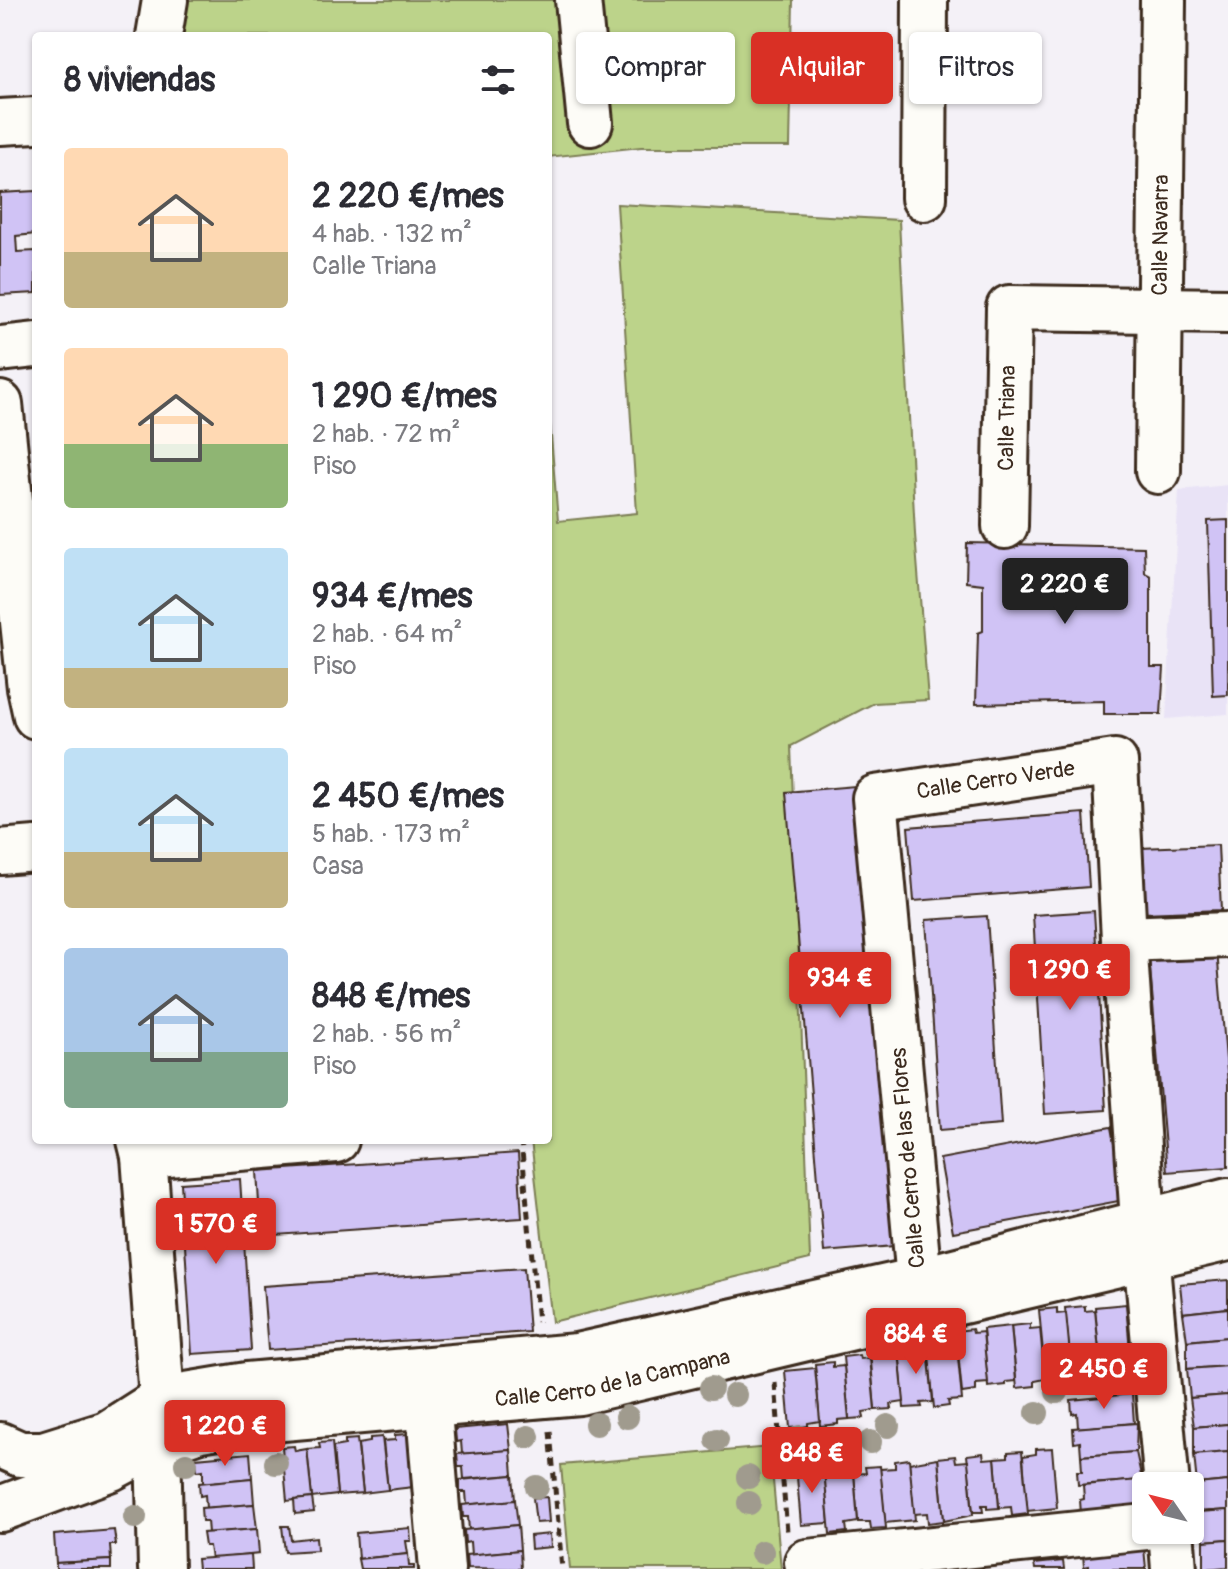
<!DOCTYPE html>
<html lang="es">
<meta charset="utf-8">
<style>
body{margin:0;font-family:Pangolin,sans-serif;background:#f7f7f7;color:#2b2b33;height:100vh;display:flex;flex-direction:column;font-size:30px;white-space:nowrap}
*{box-sizing:border-box;margin:0}
p{font-size:26px;color:#7c7c81}
.icon{flex:none;width:44px;height:44px;fill:none;stroke:currentColor;stroke-width:2;stroke-linecap:round;stroke-linejoin:round}
.map{position:relative;flex:1;overflow:hidden}
.sheet{position:absolute;left:32px;top:32px;width:520px;height:1112px;display:flex;flex-direction:column;background:#fff;border-radius:8px;box-shadow:0 2px 6px #0004}
.sheet>*{flex:none}
.hud{position:absolute;left:576px;top:32px;width:532px;height:72px;display:flex;gap:16px}
.needle{width:52px;rotate:305deg}
.buttons{position:absolute;left:1132px;top:1472px;display:grid;gap:16px}
.buttons a{display:grid;place-items:center;width:72px;height:72px;border-radius:8px;background:#fff;box-shadow:0 2px 6px #0004;font-size:40px}
.price{position:absolute;translate:-50% -68px;padding:0 18px;border-radius:8px;background:#d93025;color:#fff;font-size:26px;line-height:52px;filter:drop-shadow(0 2px 4px #0008)}
.price::after{content:'';position:absolute;left:50%;top:48px;width:24px;height:18px;margin-left:-12px;background:inherit;clip-path:polygon(0 0,100% 0,50% 100%)}
.price.selected{background:#222;color:#fff}
ul{padding:0;list-style:none}
li{display:flex;align-items:center;gap:24px;height:200px;padding:0 32px}
li span{display:grid;place-items:center;flex:none;width:224px;height:160px;border-radius:8px;color:#555}
li>.icon{margin-inline-start:auto}
span .icon{width:96px;height:96px;fill:#fffc;stroke-width:1}
li b{font-size:34px}
h2{display:flex;justify-content:space-between;align-items:center;height:96px;padding:0 32px;font-size:34px}
.pill{padding:0 28px;border-radius:8px;background:#fff;box-shadow:0 2px 6px #0004;font-size:28px;line-height:72px}
.pill.selected{background:#d93025;color:#fff}
.map>svg:first-child{display:block}
</style>
<div class="map">
<svg width="1228" height="1569" viewBox="0 0 1228 1569">
<rect width="100%" height="100%" fill="#f4f1f7"/>
<filter id="ink" filterUnits="userSpaceOnUse"><feTurbulence type="fractalNoise" baseFrequency=".0125" numOctaves="2"/><feDisplacementMap in="SourceGraphic" scale="16" xChannelSelector="R" yChannelSelector="G"/><feConvolveMatrix kernelMatrix="1 2 1 2 8 2 1 2 1" color-interpolation-filters="sRGB"/></filter>
<g filter="url(#ink)">
<!-- built -->
<polygon fill="#e9e3f6" points="1228,485 1228,714 1166,719 1179,490"/>
<!-- green -->
<g fill="#bcd38a" stroke="#7c7e54" stroke-width="2">
<polygon points="176,0 793,0 790,147 641,147 548,157 548,36 169,36"/>
<polygon points="617,204 899,220 915,534 928,700 874,703 791,746 810,1259 552,1322 531,1140 548,1140 548,399 558,521 637,513"/>
<polygon points="770,1447 781,1569 570,1569 561,1465"/>
</g>
<!-- building -->
<g fill="#d0c3f5" stroke="#3b2a1e" stroke-width="2">
<polygon points="36,191 36,234 16,236 17,252 36,251 36,293 0,295 0,193"/>
<polygon points="1228,520 1228,695 1213,696 1208,521"/>
<polygon points="967,543 1144,547 1145,573 1151,576 1151,667 1164,667 1161,714 1104,714 1104,701 976,704 978,633 983,631 983,584 966,582"/>
<polygon points="855,786 894,1246 824,1252 786,792"/>
<polygon points="1084,813 1089,887 914,901 908,827"/>
<polygon points="1218,845 1221,910 1143,913 1140,848"/>
<polygon points="1094,911 1106,1110 1045,1114 1033,915"/>
<polygon points="987,916 1001,1125 940,1130 926,920"/>
<polygon points="1217,950 1228,1084 1228,1167 1167,1172 1149,956"/>
<polygon points="1111,1127 1124,1200 953,1232 940,1159"/>
<polygon points="518,1153 522,1218 261,1236 257,1171"/>
<polygon points="240,1179 251,1350 192,1354 181,1183"/>
<polygon points="524,1268 529,1332 268,1350 263,1286"/>
<polygon points="1228,1280 1228,1308 1183,1313 1180,1284"/>
<polygon points="1126,1304 1131,1363 1115,1365 1114,1360 1100,1362 1095,1307"/>
<polygon points="1085,1306 1085,1311 1095,1310 1100,1362 1090,1363 1091,1367 1071,1368 1065,1308"/>
<polygon points="1057,1308 1057,1314 1066,1313 1071,1365 1060,1366 1060,1372 1045,1373 1039,1310"/>
<polygon points="1228,1308 1228,1337 1187,1341 1183,1313"/>
<polygon points="1030,1324 1030,1329 1040,1328 1045,1379 1035,1381 1035,1386 1017,1388 1011,1326"/>
<polygon points="1011,1326 1016,1381 1006,1382 1006,1385 988,1387 983,1329"/>
<polygon points="972,1329 973,1333 983,1332 988,1383 976,1384 976,1391 962,1393 956,1331"/>
<polygon points="1228,1337 1228,1366 1187,1369 1187,1341"/>
<polygon points="943,1344 943,1349 957,1347 962,1400 948,1401 949,1406 934,1408 928,1345"/>
<polygon points="916,1346 916,1348 928,1348 933,1402 921,1403 922,1407 904,1408 899,1347"/>
<polygon points="888,1348 888,1353 899,1352 904,1402 891,1404 892,1409 875,1410 870,1350"/>
<polygon points="859,1355 860,1359 870,1358 875,1410 863,1412 864,1418 849,1419 843,1357"/>
<polygon points="833,1362 833,1367 844,1366 849,1419 838,1420 838,1424 820,1426 815,1364"/>
<polygon points="1228,1366 1228,1395 1190,1398 1187,1369"/>
<polygon points="815,1368 820,1421 808,1423 808,1426 790,1428 785,1371"/>
<polygon points="1132,1394 1134,1423 1078,1428 1077,1413 1072,1414 1071,1400"/>
<polygon points="1228,1395 1228,1424 1194,1427 1190,1398"/>
<polygon points="1137,1423 1136,1452 1081,1456 1080,1442 1074,1443 1073,1428"/>
<polygon points="508,1424 511,1450 462,1454 461,1441 456,1442 455,1429"/>
<polygon points="1228,1424 1228,1452 1194,1455 1194,1427"/>
<polygon points="408,1434 413,1487 388,1490 383,1441 395,1440 395,1435"/>
<polygon points="382,1437 388,1490 363,1493 358,1444 370,1442 370,1438"/>
<polygon points="357,1439 363,1493 337,1495 333,1447 345,1445 345,1440"/>
<polygon points="332,1442 337,1495 312,1498 307,1449 320,1448 319,1443"/>
<polygon points="294,1446 295,1451 307,1449 312,1498 287,1501 282,1447"/>
<polygon points="1052,1448 1057,1508 1027,1511 1023,1456 1036,1454 1036,1449"/>
<polygon points="511,1450 513,1475 464,1479 463,1467 458,1467 457,1454"/>
<polygon points="1022,1451 1028,1514 1012,1516 1011,1507 999,1508 995,1458 1008,1457 1008,1452"/>
<polygon points="1136,1452 1142,1480 1078,1485 1077,1471 1082,1471 1081,1456"/>
<polygon points="1228,1452 1228,1481 1197,1484 1194,1455"/>
<polygon points="250,1453 252,1478 203,1483 203,1470 197,1471 196,1458"/>
<polygon points="983,1453 984,1459 995,1458 999,1508 987,1509 987,1505 982,1505 983,1512 973,1512 967,1455"/>
<polygon points="955,1456 956,1462 968,1461 973,1515 944,1521 938,1458"/>
<polygon points="938,1458 944,1521 928,1523 927,1513 914,1514 909,1463"/>
<polygon points="909,1459 915,1520 885,1523 880,1469 895,1468 895,1461"/>
<polygon points="813,1464 813,1467 824,1466 829,1523 801,1525 796,1465"/>
<polygon points="880,1466 886,1528 871,1529 870,1522 858,1522 854,1474 866,1473 865,1467"/>
<polygon points="843,1469 844,1475 854,1474 858,1522 846,1524 847,1532 830,1534 824,1470"/>
<polygon points="513,1475 515,1500 467,1505 466,1492 460,1492 460,1480"/>
<polygon points="252,1478 254,1504 206,1508 205,1495 200,1496 199,1483"/>
<polygon points="1139,1480 1144,1508 1081,1514 1080,1500 1084,1499 1083,1485"/>
<polygon points="1228,1481 1228,1510 1199,1512 1197,1484"/>
<polygon points="547,1497 549,1522 536,1523 533,1498"/>
<polygon points="312,1498 314,1512 295,1514 294,1500"/>
<polygon points="515,1500 518,1525 469,1530 468,1517 463,1517 462,1505"/>
<polygon points="254,1504 257,1529 208,1533 207,1521 202,1521 201,1508"/>
<polygon points="1228,1510 1228,1539 1204,1541 1199,1512"/>
<polygon points="518,1525 520,1550 471,1555 470,1542 465,1543 464,1530"/>
<polygon points="282,1526 289,1526 291,1540 316,1537 317,1550 285,1552"/>
<polygon points="410,1528 411,1541 406,1541 408,1554 358,1559 356,1533"/>
<polygon points="257,1529 259,1554 211,1559 209,1546 205,1546 203,1533"/>
<polygon points="114,1530 116,1545 110,1545 111,1560 56,1563 54,1535"/>
<polygon points="550,1534 551,1547 531,1549 530,1536"/>
<polygon points="1228,1539 1228,1567 1204,1569 1204,1541"/>
<polygon points="1144,1548 1146,1569 1089,1569 1089,1566 1084,1567 1083,1553"/>
<polygon points="520,1550 521,1569 467,1568 466,1555"/>
<polygon points="408,1554 409,1566 414,1566 414,1569 360,1569 358,1559"/>
<polygon points="251,1555 252,1569 198,1569 197,1559"/>
<polygon points="111,1560 111,1569 56,1569 56,1563"/>
<polygon points="1063,1561 1064,1569 1035,1569 1034,1564"/>
</g>
<g fill="none" stroke-linecap="round" stroke-linejoin="round">
<!-- minor casing -->
<g stroke="#3b2a1e" stroke-width="50">
<g id="minor">
<polyline points="578,0 590,123"/>
<polyline points="159,36 165,0"/>
<polyline points="0,122 36,120"/>
<polyline points="924,198 925,0"/>
<polyline points="0,349 36,345"/>
<polyline points="0,404 30,688 36,716"/>
<path id="s1" d="M1158 471 1163 0"/>
<path id="s2" d="M1005 526 1009 308 1228 311"/>
<polyline points="0,852 36,849"/>
<polyline points="1124,939 1228,935"/>
<polyline points="140,1140 144,1156 162,1399 158,1443 161,1569"/>
<polyline points="144,1156 336,1140"/>
<path id="s3" d="M919 1280 875 798 1115 762 1124 939 1143 1221 1167 1486"/>
<polyline points="426,1376 442,1569"/>
<polyline points="0,1445 20,1454 43,1454 107,1434 162,1399 247,1385 577,1356 919,1280 1228,1201"/>
<path id="s4" d="M0 1509 111 1468 158 1443 200 1429 249 1421 579 1392 1228 1238"/>
<polyline points="1171,1530 1174,1569"/>
<polyline points="807,1562 1146,1527"/>
</g>
</g>
<!-- path -->
<g stroke="#3b2a1e" stroke-width="5" stroke-dasharray="8 6" stroke-linecap="butt">
<polyline points="521,1140 538,1322"/>
<polyline points="775,1383 787,1532"/>
<polyline points="550,1431 562,1569"/>
</g>
<!-- minor -->
<use href="#minor" stroke="#fdfcf7" stroke-width="44"/>
</g>
<!-- trees -->
<g fill="#a09b8e">
<circle cx="711" cy="1388" r="12"/>
<circle cx="1057" cy="1392" r="12"/>
<circle cx="735" cy="1395" r="12"/>
<circle cx="1037" cy="1413" r="12"/>
<circle cx="627" cy="1417" r="12"/>
<circle cx="596" cy="1424" r="12"/>
<circle cx="888" cy="1426" r="12"/>
<circle cx="528" cy="1437" r="12"/>
<circle cx="800" cy="1437" r="12"/>
<circle cx="717" cy="1440" r="12"/>
<circle cx="870" cy="1442" r="12"/>
<circle cx="276" cy="1463" r="12"/>
<circle cx="186" cy="1464" r="12"/>
<circle cx="748" cy="1477" r="12"/>
<circle cx="537" cy="1487" r="12"/>
<circle cx="749" cy="1503" r="12"/>
<circle cx="135" cy="1517" r="12"/>
<circle cx="762" cy="1552" r="12"/>
</g>
</g>
<g text-anchor="middle" dominant-baseline="central" stroke-width="7" stroke-linejoin="round" paint-order="stroke">
<!-- street labels -->
<g font-size="22" fill="#3b2a1e" stroke="#fdfcf7">
<text stroke="none"><textPath href="#s1" startOffset="236">Calle Navarra</textPath></text>
<text stroke="none"><textPath href="#s2" startOffset="108">Calle Triana</textPath></text>
<text stroke="none"><textPath href="#s3" startOffset="606">Calle Cerro Verde</textPath></text>
<text transform="translate(908 1158) rotate(-95)">Calle Cerro de las Flores</text>
<text stroke="none"><textPath href="#s4" startOffset="632">Calle Cerro de la Campana</textPath></text>
</g>
</g>
</svg>
<div class="buttons">
<a><svg class="needle" viewBox="-14 -14 28 28"><path d="M0-13l5 13h-10z" fill="#e53935"/><path d="M0 13l5-13h-10z" fill="#7c7c81"/></svg></a>
</div>
<b class="price selected" style="left:1065px;top:626px">2 220 €</b>
<b class="price" style="left:1070px;top:1012px">1 290 €</b>
<b class="price" style="left:840px;top:1020px">934 €</b>
<b class="price" style="left:216px;top:1266px">1 570 €</b>
<b class="price" style="left:916px;top:1376px">884 €</b>
<b class="price" style="left:1104px;top:1411px">2 450 €</b>
<b class="price" style="left:225px;top:1468px">1 220 €</b>
<b class="price" style="left:812px;top:1495px">848 €</b>
<div class="hud">
<a class="pill">Comprar</a>
<a class="pill selected">Alquilar</a>
<a class="pill">Filtros</a>
</div>
<section class="sheet">
<h2>8 viviendas<svg class="icon" aria-label="filters" viewBox="0 0 24 24"><path d="M4 7h16M4 17h16"/><circle cx="9" cy="7" r="2"/><circle cx="15" cy="17" r="2"/></svg></h2>
<ul>
<li><span style="background:linear-gradient(#ffd9b3 65%,#c2b280 0)"><svg class="icon" aria-label="home" viewBox="0 0 24 24"><path d="M3 11l9-7 9 7M6 9v11h12V9"/></svg></span><div><b>2 220 €/mes</b><p>4 hab. · 132 m²</p><p>Calle Triana</p></div></li>
<li><span style="background:linear-gradient(#ffd9b3 60%,#8fb573 0)"><svg class="icon" aria-label="home" viewBox="0 0 24 24"><path d="M3 11l9-7 9 7M6 9v11h12V9"/></svg></span><div><b>1 290 €/mes</b><p>2 hab. · 72 m²</p><p>Piso</p></div></li>
<li><span style="background:linear-gradient(#bfe0f5 75%,#c2b280 0)"><svg class="icon" aria-label="home" viewBox="0 0 24 24"><path d="M3 11l9-7 9 7M6 9v11h12V9"/></svg></span><div><b>934 €/mes</b><p>2 hab. · 64 m²</p><p>Piso</p></div></li>
<li><span style="background:linear-gradient(#bfe0f5 65%,#c2b280 0)"><svg class="icon" aria-label="home" viewBox="0 0 24 24"><path d="M3 11l9-7 9 7M6 9v11h12V9"/></svg></span><div><b>2 450 €/mes</b><p>5 hab. · 173 m²</p><p>Casa</p></div></li>
<li><span style="background:linear-gradient(#a9c7e8 65%,#7fa58c 0)"><svg class="icon" aria-label="home" viewBox="0 0 24 24"><path d="M3 11l9-7 9 7M6 9v11h12V9"/></svg></span><div><b>848 €/mes</b><p>2 hab. · 56 m²</p><p>Piso</p></div></li>
</ul>
</section>
</div>
